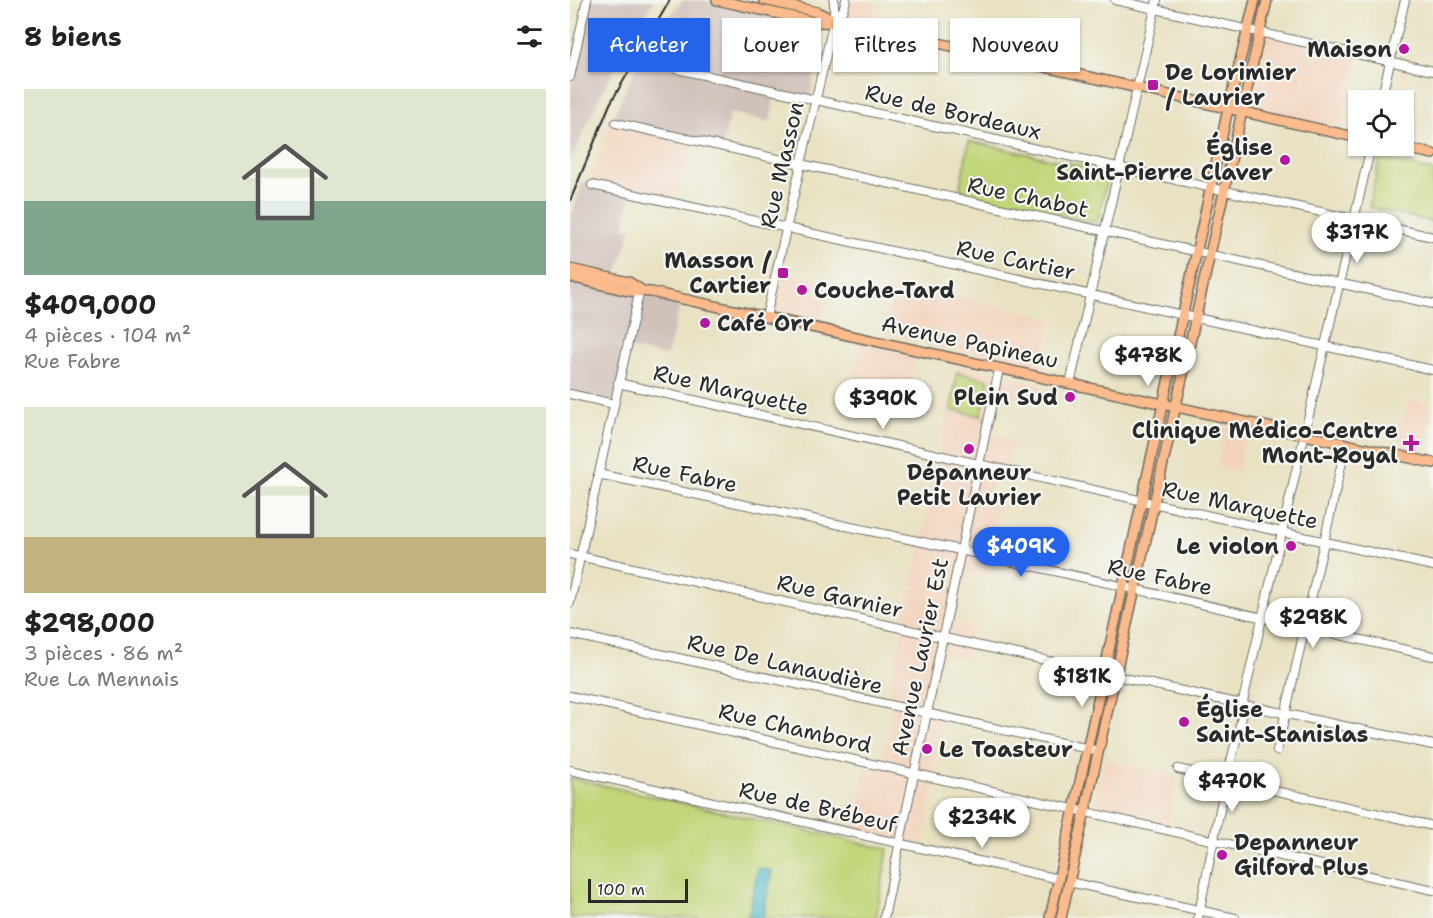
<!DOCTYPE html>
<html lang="fr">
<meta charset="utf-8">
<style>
body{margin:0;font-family:"Shantell Sans",sans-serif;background:#f6f6f6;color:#222;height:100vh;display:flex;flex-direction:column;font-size:22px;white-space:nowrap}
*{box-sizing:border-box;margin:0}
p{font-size:20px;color:#767676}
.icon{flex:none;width:33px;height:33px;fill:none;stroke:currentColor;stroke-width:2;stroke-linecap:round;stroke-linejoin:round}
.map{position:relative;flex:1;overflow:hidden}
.drawer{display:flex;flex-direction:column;background:#fff;width:570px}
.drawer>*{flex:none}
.hud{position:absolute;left:18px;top:18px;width:570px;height:54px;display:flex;gap:12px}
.tools{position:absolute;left:778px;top:90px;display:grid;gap:12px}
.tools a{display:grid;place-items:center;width:66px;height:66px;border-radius:0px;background:#fff;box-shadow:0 2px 4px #0004;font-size:30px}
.scale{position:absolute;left:18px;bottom:15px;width:100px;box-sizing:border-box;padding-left:6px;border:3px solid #2b2b2b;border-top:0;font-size:16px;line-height:21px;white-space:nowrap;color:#2b2b2b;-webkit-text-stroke:4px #f6f6f2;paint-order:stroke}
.price{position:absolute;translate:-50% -51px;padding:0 14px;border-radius:21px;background:#fff;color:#222;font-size:20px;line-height:39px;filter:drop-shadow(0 2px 3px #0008)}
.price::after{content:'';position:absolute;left:50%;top:36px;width:18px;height:14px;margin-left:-9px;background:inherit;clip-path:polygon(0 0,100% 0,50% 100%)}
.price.selected{background:#2563eb;color:#fff}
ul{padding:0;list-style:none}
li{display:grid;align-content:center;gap:12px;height:318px;padding:0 24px}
li span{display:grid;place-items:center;height:186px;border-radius:0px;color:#555}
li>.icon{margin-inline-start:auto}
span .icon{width:108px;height:108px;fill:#fffc;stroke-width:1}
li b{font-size:26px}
h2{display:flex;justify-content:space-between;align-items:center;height:72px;padding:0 24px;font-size:26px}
.pill{padding:0 21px;border-radius:0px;background:#fff;box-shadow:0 2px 4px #0004;font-size:21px;line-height:54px}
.pill.selected{background:#2563eb;color:#fff}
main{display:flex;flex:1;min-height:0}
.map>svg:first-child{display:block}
</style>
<main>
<section class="drawer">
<h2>8 biens<svg class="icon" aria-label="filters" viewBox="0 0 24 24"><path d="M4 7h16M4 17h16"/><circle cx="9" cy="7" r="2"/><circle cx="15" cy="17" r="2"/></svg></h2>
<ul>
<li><span style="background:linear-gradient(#dfe7d0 60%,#7fa58c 0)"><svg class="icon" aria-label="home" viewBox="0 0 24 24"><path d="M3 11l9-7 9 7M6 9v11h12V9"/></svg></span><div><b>$409,000</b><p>4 pièces · 104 m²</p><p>Rue Fabre</p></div></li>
<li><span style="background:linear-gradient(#dfe7d0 70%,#c2b280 0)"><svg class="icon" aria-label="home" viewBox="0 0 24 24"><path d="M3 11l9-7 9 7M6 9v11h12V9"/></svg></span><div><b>$298,000</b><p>3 pièces · 86 m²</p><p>Rue La Mennais</p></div></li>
</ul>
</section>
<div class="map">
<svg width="863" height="918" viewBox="0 0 863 918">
<rect width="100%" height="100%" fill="#f6f6f2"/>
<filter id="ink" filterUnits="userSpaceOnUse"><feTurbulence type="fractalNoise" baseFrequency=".0167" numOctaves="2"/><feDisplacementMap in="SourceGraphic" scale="12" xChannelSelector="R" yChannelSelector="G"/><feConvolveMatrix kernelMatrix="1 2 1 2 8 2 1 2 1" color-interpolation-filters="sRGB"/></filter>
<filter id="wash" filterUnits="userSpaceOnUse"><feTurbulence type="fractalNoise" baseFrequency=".008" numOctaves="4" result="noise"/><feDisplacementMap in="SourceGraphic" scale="24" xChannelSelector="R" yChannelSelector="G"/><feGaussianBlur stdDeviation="1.35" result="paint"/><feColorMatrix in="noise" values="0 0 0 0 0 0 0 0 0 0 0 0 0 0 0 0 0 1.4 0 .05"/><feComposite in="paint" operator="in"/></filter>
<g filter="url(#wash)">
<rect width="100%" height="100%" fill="#e8e2c2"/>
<!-- built -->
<g fill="#f2d4be">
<polygon points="282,0 306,0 301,23 277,16"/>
<polygon points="693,35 786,58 770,128 678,107"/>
<polygon points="40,122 123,139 115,171 102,202 18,182"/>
<polygon points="213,272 259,282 250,322 204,311"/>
<polygon points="323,284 482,318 470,371 314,333"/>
<polygon points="290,344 346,356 334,406 279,394"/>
<polygon points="388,366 474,386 470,404 429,397 421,434 442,439 436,469 426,467 419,497 429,501 417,575 387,569 376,620 402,626 396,659 369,654 358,718 372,721 359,779 366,781 353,844 284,829 295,768 310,771 322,711 317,701"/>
<polygon points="838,399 861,405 850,454 827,449"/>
<polygon points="655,426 676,431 668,472 647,467"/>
<polygon points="534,760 607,777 597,823 526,805"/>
</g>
<!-- industrial -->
<g fill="#cfc0ba">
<polygon points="21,0 84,0 35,86 0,162 0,92"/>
<polygon points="113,0 133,0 252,27 240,98 206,91 200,122 160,113 153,145 41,122 61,78 99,16"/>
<polygon points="18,182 61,193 54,227 61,229 47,274 0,262 0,221 12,183"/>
<polygon points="0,278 110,304 97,356 58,348 45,401 0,391"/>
</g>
<!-- green -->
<g fill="#c1d679" stroke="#768052" stroke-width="1.5">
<polygon points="399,141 539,172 527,223 389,192"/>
<polygon points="810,158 863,171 863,222 799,207"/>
<polygon points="387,372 419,380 411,416 381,410"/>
<polygon points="0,778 318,849 306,918 0,918"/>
</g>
<!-- water -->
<polygon fill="#4bb8c5" stroke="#3b7278" stroke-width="1.5" points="188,868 202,871 193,918 178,917"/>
</g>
<g filter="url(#ink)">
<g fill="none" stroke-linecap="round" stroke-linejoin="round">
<!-- minor casing -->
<g stroke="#6d6b60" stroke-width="10">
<g id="minor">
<polyline points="545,0 863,71"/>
<polyline points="264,20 273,10 276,0"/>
<polyline points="107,69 863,237"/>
<polyline points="0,77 17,0"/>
<polyline points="811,100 835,0"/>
<polyline points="46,123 863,304"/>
<polyline points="22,185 863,370"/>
<polyline points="196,317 264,20 264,0"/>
<polyline points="48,383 863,566"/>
<polyline points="500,384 587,0"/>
<polyline points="0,394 44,404"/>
<polyline points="28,474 381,548 863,656"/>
<polyline points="0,554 666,703 673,701 801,146"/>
<polyline points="0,603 70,289"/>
<polyline points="0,634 528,751"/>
<polyline points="0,696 863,890"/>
<polyline points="707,751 776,444"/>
<polyline points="608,769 863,826"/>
<polyline points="0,770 489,879"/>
<polyline points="499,882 665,918"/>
<polyline points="314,918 429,369"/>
<polyline points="628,918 655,785 675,705 863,745"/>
</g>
</g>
<!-- major casing -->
<g stroke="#6d6b60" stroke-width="12">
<g id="major">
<polyline points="147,0 245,22 280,23 789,138"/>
<polyline points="194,0 247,12 262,19"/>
<polyline points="825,146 863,154"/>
<polyline points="0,269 59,282 70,289"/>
<polyline points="0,277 58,291 81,292 863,463"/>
<polyline points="480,918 656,118 685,0"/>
<polyline points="491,918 697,0"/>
</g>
</g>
<!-- minor -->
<use href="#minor" stroke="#fff" stroke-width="8"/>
<!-- major -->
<use href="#major" stroke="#fbbb8c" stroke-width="9"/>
<!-- rail -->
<polyline stroke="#2b2b2b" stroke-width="2" points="0,201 40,104 100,0"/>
</g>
</g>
<!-- markers -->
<g fill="#b5179e" stroke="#f6f6f2" stroke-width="2">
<circle cx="834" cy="49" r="6"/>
<rect x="577" y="79" width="12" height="12" rx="3"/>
<circle cx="715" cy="160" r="6"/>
<rect x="207" y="267" width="12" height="12" rx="3"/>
<circle cx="232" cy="290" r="6"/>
<circle cx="135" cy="323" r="6"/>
<circle cx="500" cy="397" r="6"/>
<path d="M838 434h6v6h6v6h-6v6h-6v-6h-6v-6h6z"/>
<circle cx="399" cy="449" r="6"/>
<circle cx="721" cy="546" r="6"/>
<circle cx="614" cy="722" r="6"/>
<circle cx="357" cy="749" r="6"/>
<circle cx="652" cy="855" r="6"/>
</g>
<g text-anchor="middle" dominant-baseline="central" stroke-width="4.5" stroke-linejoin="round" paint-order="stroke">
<!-- poi labels -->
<g font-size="22" font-weight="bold" fill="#2b2b2b" stroke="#f6f6f2" text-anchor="end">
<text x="822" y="49">Maison</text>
<text x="595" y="72" text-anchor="start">De Lorimier<tspan x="595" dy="25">/ Laurier</tspan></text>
<text x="703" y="147">Église<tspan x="703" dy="25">Saint-Pierre Claver</tspan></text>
<text x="201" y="260">Masson /<tspan x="201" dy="25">Cartier</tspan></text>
<text x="244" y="290" text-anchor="start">Couche-Tard</text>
<text x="147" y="323" text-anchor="start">Café Orr</text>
<text x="488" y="397">Plein Sud</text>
<text x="828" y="430">Clinique Médico-Centre<tspan x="828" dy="25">Mont-Royal</tspan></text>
<text x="399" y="472" text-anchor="middle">Dépanneur<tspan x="399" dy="25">Petit Laurier</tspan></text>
<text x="709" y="546">Le violon</text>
<text x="626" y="709" text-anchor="start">Église<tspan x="626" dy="25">Saint-Stanislas</tspan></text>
<text x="369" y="749" text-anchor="start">Le Toasteur</text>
<text x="664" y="842" text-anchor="start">Depanneur<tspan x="664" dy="25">Gilford Plus</tspan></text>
</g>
<!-- street labels -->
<g font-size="22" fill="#2b2b2b" stroke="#f6f6f2">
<text transform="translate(383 112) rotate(13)">Rue de Bordeaux</text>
<text transform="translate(212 165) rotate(-77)">Rue Masson</text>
<text transform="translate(458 197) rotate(12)">Rue Chabot</text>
<text transform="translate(446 260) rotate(12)">Rue Cartier</text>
<text transform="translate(400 342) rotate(12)">Avenue Papineau</text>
<text transform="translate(161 390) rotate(13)">Rue Marquette</text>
<text transform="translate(115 474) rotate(12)">Rue Fabre</text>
<text transform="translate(670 505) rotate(12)">Rue Marquette</text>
<text transform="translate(590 577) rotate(12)">Rue Fabre</text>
<text transform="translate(270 596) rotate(13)">Rue Garnier</text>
<text transform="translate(350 657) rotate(-78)">Avenue Laurier Est</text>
<text transform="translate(215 664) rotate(13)">Rue De Lanaudière</text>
<text transform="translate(225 728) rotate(13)">Rue Chambord</text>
<text transform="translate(248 807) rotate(13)">Rue de Brébeuf</text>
</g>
</g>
</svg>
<div class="tools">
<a><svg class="icon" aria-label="locate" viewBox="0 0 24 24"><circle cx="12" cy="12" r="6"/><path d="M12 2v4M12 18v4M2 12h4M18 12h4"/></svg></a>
</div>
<div class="scale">100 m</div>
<b class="price" style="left:787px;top:264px">$317K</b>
<b class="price" style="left:578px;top:387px">$478K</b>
<b class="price" style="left:313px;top:430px">$390K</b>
<b class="price selected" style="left:451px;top:578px">$409K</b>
<b class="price" style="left:743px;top:649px">$298K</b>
<b class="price" style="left:512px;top:708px">$181K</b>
<b class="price" style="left:662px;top:813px">$470K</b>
<b class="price" style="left:412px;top:849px">$234K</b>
<div class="hud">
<a class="pill selected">Acheter</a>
<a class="pill">Louer</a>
<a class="pill">Filtres</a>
<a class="pill">Nouveau</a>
</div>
</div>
</main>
